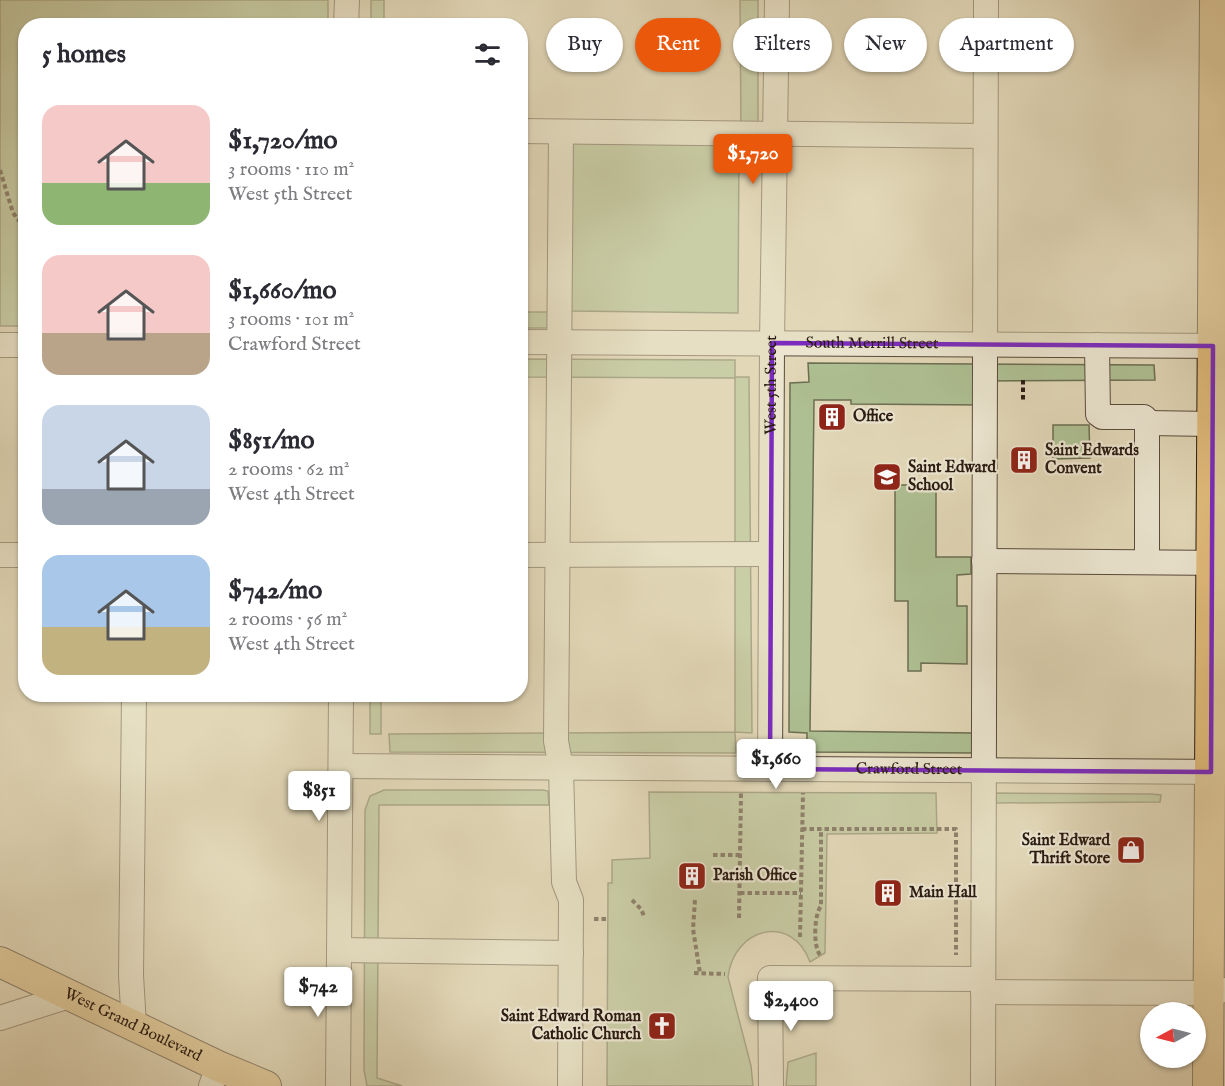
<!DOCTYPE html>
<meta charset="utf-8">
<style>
body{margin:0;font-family:"IM FELL English",serif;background:#f7f7f7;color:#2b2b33;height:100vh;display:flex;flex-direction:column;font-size:22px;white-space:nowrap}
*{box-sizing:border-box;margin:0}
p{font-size:20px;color:#7c7c81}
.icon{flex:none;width:33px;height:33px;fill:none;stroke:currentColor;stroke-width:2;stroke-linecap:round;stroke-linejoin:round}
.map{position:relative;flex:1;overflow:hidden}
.drawer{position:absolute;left:18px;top:18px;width:510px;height:684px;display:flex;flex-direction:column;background:#fff;border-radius:24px;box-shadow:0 2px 4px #0004}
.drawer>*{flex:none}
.top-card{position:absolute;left:546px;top:18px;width:570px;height:54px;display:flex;gap:12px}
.needle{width:39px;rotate:263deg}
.controls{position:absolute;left:1140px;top:1002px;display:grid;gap:12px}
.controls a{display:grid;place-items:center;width:66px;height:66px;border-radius:50%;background:#fff;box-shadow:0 2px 4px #0004;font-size:30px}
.price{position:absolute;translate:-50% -51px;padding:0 14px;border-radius:6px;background:#fff;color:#222;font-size:20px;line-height:39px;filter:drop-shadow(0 2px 3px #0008)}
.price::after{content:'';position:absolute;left:50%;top:36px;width:18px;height:14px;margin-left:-9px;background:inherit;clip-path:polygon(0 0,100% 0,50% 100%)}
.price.on{background:#ea580c;color:#fff}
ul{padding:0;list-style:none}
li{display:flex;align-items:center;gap:18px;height:150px;padding:0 24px}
li span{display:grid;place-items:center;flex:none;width:168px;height:120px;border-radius:18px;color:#555}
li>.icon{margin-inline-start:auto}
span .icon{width:72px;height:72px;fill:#fffc;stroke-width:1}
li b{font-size:26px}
h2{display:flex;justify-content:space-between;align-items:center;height:72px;padding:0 24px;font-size:26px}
.tag{padding:0 21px;border-radius:27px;background:#fff;box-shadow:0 2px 4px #0004;font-size:21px;line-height:54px}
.tag.on{background:#ea580c;color:#fff}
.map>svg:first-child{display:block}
</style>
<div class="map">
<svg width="1225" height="1086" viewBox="0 0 1225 1086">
<rect width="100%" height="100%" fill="#e2d8b8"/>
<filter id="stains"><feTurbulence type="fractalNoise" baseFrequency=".00333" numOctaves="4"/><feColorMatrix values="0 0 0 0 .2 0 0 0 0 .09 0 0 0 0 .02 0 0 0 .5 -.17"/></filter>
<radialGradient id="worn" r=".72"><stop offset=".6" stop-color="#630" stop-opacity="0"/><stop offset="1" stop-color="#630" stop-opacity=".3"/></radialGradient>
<!-- green -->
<g fill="#aec093" stroke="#6c6e52" stroke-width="1.5">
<polygon points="0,0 328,0 328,25 26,26 25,326 0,326"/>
<rect x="371" y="0" width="13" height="25"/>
<polygon points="740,0 758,0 758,133 741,133"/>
<polygon points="572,143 739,145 738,313 571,311"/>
<polygon points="521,312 560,312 559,328 521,328"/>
<polygon points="520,359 735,360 735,377 749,377 752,733 735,732 736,753 390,752 389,734 735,732 735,378 521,377"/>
<polygon points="808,363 1154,365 1155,380 985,381 984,405 851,404 851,400 814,400 810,731 974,733 974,753 807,752 807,733 789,732 790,383 809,382"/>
<polygon points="1053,425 1089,425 1090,458 1053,459"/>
<polygon points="895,485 936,485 936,557 971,557 971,574 957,575 957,606 967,606 967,664 921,663 921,671 908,671 908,601 895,601"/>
<rect x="370" y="695" width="11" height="39"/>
<polygon points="384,790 543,790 548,791 549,805 379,805 377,1078 402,1086 367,1086 364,1070 365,810 370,796"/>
<path d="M649 792 936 793 937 833 827 834 825 953 810 962C792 913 734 927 728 977L751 1066 753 1086H607L608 883H612V860L650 858Z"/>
<polygon points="996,793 1151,794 1161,795 1160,802 996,803"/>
<polygon points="816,1053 816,1086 786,1086 788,1062"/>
</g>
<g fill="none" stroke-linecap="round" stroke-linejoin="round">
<!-- minor casing -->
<g stroke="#584a3c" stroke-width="26">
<g id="minor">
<polyline points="346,26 347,0"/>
<polyline points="520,131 984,136"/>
<polyline points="561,132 556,741 561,768 564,882 571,900 570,1086"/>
<path id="s1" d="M520 342 1225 346"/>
<polyline points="0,345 26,345"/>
<polyline points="1097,345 1098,414 1102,417 1144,417 1147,420 1147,562"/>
<polyline points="1147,423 1212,424"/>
<polyline points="0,555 26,555"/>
<polyline points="520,555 771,554"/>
<polyline points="984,561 1225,563"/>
<path id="s2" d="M341 766 1225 772"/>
<path id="s3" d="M770 769 772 343 777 0"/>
<polyline points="339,950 571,953"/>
<polyline points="983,992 1209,993 1225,990"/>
<polyline points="0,1018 69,996"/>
<polyline points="134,1026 131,975 134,694"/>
<polyline points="211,1086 218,1066"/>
<polyline points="338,1086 341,694"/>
<polyline points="771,1086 770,978 983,979"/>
<polyline points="983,1086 986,0"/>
</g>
</g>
<!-- major casing -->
<g stroke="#2a1b12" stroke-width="32">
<g id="major">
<path id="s4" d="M0 962 218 1066 266 1086"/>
<polyline points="1208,1086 1215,0"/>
</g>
</g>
<!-- path -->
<g stroke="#2a1b12" stroke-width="4" stroke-dasharray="4.5 3" stroke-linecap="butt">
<polyline points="0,170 13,213 26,230"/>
<polyline points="1023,380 1023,402"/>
<polyline points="802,829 956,829 956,955"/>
<polyline points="713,855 740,855"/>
<polyline points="740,893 801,893"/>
<polyline points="632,900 641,909 644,916"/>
<polyline points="695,900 693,929 700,973"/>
<polyline points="739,918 741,793"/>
<polyline points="594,919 608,919"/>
<polyline points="800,937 803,793"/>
<path d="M820 955C813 946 814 915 821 906V829"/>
<polyline points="694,973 725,974"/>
</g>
<!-- minor -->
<use href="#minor" stroke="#ece6d1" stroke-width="24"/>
<!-- major -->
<use href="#major" stroke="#e1bc7c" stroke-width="30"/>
</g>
<!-- marked area -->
<path d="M0 0H1225V1086H0ZM772 343 1213 346 1211 772 770 769Z" fill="#e2d8b8" fill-opacity=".55" fill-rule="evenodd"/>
<path fill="none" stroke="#7b2cbf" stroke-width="4.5" stroke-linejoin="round" d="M772 343 1213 346 1211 772 770 769Z"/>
<!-- icons -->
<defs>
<g id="building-square" transform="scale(1.5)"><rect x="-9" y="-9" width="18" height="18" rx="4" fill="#8f2418" stroke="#ece6d1"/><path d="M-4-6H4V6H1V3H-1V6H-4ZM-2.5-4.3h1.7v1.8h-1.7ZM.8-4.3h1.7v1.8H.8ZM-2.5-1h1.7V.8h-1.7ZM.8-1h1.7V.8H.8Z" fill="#fff"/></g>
<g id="school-square" transform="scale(1.5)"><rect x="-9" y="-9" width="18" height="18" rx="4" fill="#8f2418" stroke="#ece6d1"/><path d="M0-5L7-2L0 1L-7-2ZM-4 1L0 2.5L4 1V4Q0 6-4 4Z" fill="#fff"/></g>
<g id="shop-square" transform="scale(1.5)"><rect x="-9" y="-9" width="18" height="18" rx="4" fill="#8f2418" stroke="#ece6d1"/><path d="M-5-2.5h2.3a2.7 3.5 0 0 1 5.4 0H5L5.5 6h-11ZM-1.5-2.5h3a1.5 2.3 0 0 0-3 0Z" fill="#fff"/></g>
<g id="church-square" transform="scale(1.5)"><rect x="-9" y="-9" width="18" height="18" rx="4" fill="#8f2418" stroke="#ece6d1"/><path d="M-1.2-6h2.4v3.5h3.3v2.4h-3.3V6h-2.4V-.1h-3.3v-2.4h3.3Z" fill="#fff"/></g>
</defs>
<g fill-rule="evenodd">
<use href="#building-square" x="832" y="417"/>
<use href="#building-square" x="1024" y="460"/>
<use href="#school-square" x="887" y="477"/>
<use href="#shop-square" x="1131" y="850"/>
<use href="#building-square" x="692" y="876"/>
<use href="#building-square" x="888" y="893"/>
<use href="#church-square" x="662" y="1026"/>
</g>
<g text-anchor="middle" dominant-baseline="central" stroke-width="4.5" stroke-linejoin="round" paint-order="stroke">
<!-- street labels -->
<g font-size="16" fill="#2a1b12" stroke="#ece6d1">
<text stroke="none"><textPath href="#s1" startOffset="352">South Merrill Street</textPath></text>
<text stroke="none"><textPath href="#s3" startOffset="384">West 5th Street</textPath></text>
<text stroke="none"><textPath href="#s2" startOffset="568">Crawford Street</textPath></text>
<text stroke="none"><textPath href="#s4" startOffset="147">West Grand Boulevard</textPath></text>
</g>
<!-- poi labels -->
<g font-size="16" font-weight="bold" fill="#2a1b12" stroke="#ece6d1" text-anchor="start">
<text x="853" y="417">Office</text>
<text x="1045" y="451">Saint Edwards<tspan x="1045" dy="18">Convent</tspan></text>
<text x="908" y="468">Saint Edward<tspan x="908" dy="18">School</tspan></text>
<text x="1110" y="841" text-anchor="end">Saint Edward<tspan x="1110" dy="18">Thrift Store</tspan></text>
<text x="713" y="876">Parish Office</text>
<text x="909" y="893">Main Hall</text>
<text x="641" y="1017" text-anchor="end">Saint Edward Roman<tspan x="641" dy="18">Catholic Church</tspan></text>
</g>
</g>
<rect width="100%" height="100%" filter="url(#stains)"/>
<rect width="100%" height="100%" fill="url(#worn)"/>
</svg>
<div class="controls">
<a><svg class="needle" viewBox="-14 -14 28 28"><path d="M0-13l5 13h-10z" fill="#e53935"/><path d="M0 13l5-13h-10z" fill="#7c7c81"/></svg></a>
</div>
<b class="price on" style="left:753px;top:185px">$1,720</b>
<b class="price" style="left:776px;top:790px">$1,660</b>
<b class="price" style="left:319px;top:822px">$851</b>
<b class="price" style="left:318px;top:1018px">$742</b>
<b class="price" style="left:791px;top:1032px">$2,400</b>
<div class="top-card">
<a class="tag">Buy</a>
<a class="tag on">Rent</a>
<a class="tag">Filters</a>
<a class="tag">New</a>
<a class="tag">Apartment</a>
</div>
<section class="drawer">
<h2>5 homes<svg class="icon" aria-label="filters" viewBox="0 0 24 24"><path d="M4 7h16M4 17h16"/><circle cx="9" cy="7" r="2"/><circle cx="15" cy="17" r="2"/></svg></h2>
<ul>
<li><span style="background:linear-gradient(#f6c9c9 65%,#8fb573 0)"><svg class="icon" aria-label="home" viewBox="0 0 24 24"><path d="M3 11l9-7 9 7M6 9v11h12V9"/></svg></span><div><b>$1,720/mo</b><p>3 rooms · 110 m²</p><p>West 5th Street</p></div></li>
<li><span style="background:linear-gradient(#f6c9c9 65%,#b9a48a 0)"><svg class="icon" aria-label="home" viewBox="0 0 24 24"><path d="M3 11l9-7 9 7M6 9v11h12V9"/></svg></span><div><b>$1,660/mo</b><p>3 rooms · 101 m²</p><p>Crawford Street</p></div></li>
<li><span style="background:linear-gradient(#c9d6e8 70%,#9aa5b1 0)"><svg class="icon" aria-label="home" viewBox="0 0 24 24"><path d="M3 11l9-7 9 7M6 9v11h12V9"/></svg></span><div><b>$851/mo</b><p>2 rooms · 62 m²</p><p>West 4th Street</p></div></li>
<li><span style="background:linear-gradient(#a9c7e8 60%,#c2b280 0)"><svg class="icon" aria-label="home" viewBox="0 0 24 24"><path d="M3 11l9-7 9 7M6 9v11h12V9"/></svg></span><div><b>$742/mo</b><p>2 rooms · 56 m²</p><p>West 4th Street</p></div></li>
</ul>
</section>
</div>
